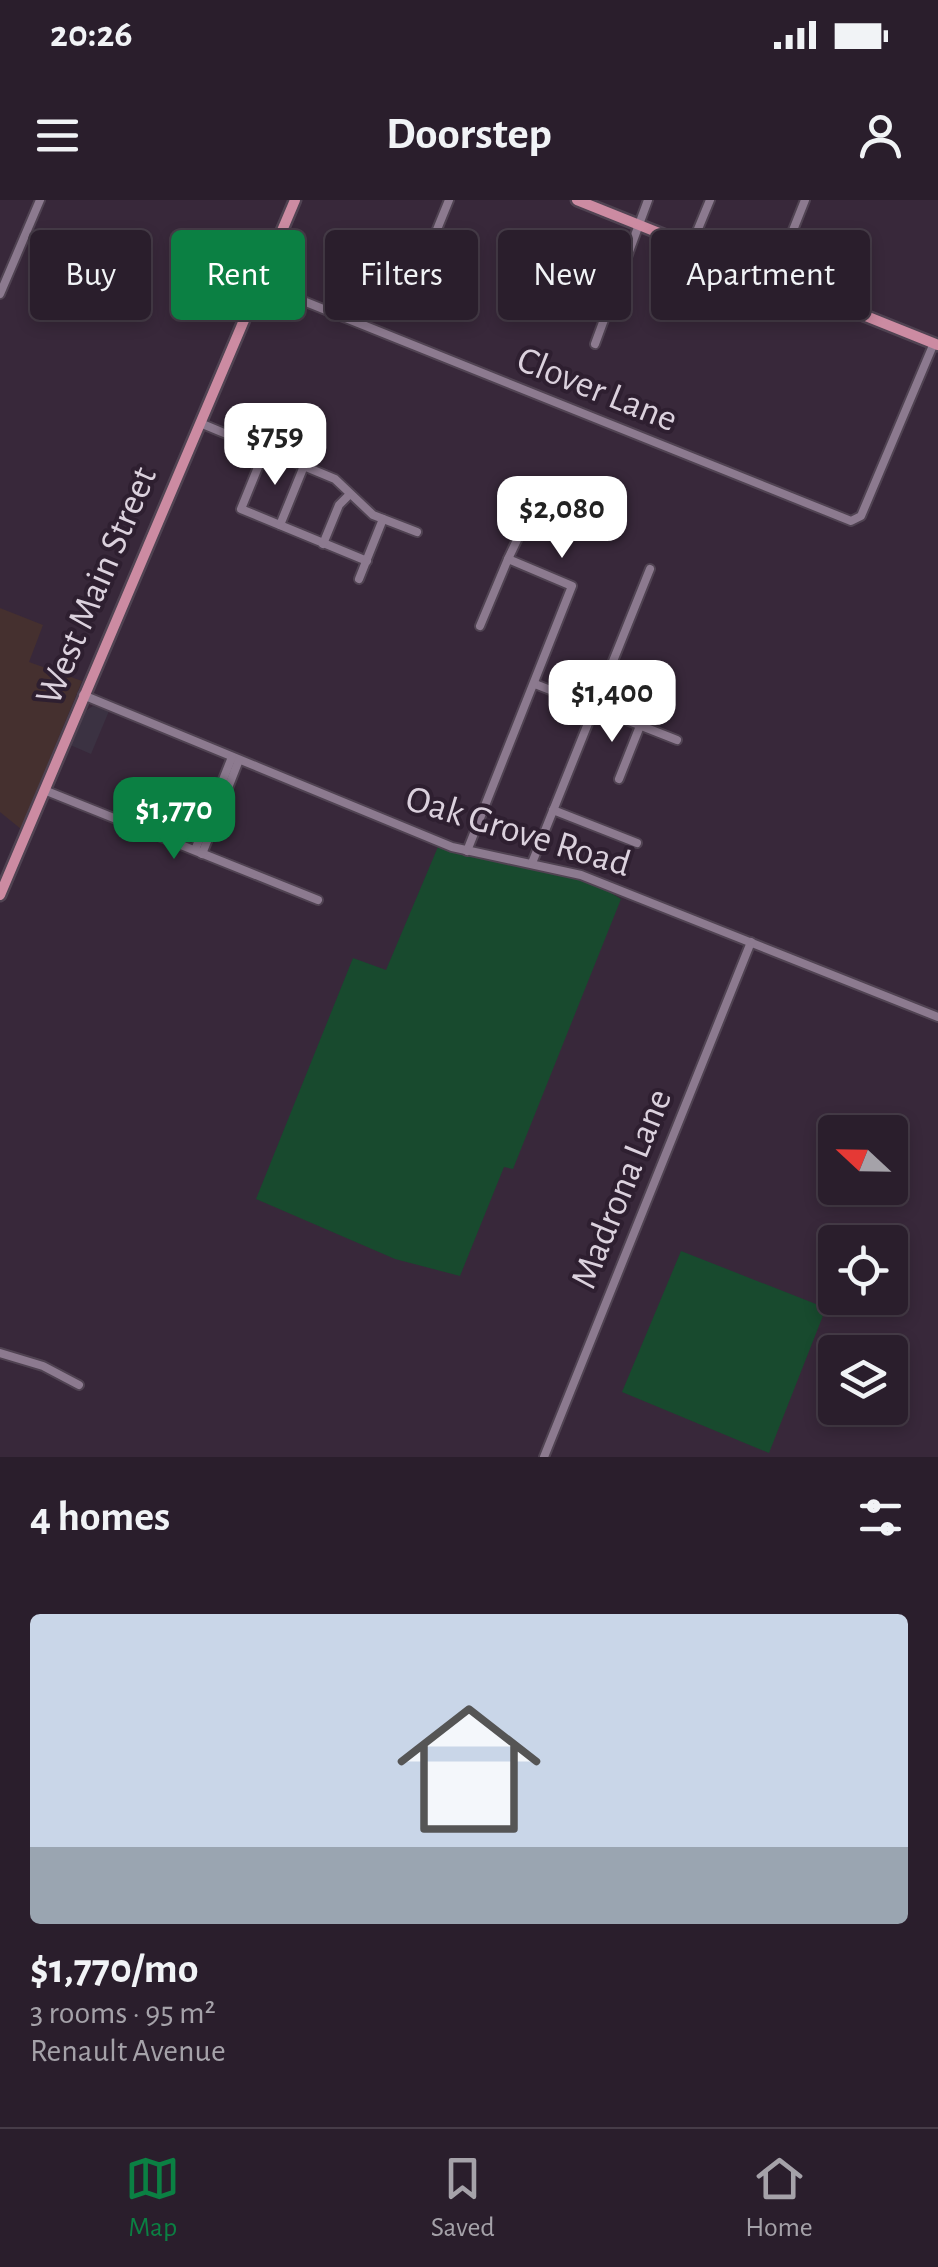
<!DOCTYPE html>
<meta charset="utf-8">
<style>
body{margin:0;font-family:"Alegreya Sans",sans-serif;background:#322734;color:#f1f3f6;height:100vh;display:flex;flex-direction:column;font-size:38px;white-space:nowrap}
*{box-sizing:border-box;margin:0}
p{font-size:32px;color:#a5a2a9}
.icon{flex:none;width:55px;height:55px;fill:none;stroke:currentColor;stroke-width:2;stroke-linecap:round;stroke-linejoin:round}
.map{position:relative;height:1257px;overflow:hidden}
.panel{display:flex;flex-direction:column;background:#2a1e2c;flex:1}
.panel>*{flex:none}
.banner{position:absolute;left:30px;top:30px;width:880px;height:90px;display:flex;gap:20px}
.needle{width:65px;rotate:292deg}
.tools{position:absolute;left:818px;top:915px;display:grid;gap:20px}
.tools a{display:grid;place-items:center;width:90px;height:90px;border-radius:10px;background:#2a1e2c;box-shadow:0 5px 15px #0003,0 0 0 2px #463c48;font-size:50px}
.price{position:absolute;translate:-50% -85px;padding:0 22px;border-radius:20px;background:#fff;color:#222;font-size:32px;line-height:65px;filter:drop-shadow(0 2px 5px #0008)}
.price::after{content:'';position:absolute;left:50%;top:60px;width:30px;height:22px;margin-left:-15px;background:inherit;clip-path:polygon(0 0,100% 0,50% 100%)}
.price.on{background:#0b8043;color:#fff}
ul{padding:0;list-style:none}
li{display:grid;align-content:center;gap:20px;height:530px;padding:0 30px}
li span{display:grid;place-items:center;height:310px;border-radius:10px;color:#555}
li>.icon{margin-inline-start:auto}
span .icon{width:180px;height:180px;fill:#fffc;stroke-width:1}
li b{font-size:42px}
h2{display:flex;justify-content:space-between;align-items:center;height:120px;padding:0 30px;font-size:42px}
.tag{padding:0 35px;border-radius:10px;background:#2a1e2c;box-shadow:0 5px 15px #0003,0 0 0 2px #463c48;font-size:35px;line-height:90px}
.tag.on{background:#0b8043;color:#fff}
.status{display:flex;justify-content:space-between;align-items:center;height:70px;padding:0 50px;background:#2a1e2c;direction:ltr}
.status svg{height:28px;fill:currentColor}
header{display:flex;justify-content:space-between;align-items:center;height:130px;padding:0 30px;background:#2a1e2c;font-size:45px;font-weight:700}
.tabs{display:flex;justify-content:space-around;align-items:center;height:140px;border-top:2px solid #463c48;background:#2a1e2c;font-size:28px;color:#a5a2a9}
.tabs a{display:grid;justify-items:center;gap:5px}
.tabs .on{color:#0b8043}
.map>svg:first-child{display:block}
</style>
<div class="status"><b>20:26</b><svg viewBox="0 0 49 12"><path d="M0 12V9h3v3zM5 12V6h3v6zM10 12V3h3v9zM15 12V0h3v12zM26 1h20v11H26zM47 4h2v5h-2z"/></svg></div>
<header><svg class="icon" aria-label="menu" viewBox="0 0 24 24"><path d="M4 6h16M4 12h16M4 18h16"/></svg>Doorstep<svg class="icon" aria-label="person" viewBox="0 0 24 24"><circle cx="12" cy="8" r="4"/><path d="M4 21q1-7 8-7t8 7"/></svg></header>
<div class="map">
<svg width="938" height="1257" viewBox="0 0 938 1257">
<rect width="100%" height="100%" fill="#38283a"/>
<!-- commercial -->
<polygon fill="#3b3242" points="93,506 109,511 91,554 68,544 81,514"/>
<!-- education -->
<polygon fill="#45302f" points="0,408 43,425 29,462 82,481 21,629 0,612"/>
<!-- green -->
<g fill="#184a2e">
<polygon points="440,642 581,675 621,699 513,969 504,967 460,1076 395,1059 256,999 353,758 386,770"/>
<polygon points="681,1051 826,1108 769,1253 622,1192"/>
</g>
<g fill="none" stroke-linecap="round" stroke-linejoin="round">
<!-- minor casing -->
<g stroke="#504352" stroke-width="12">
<g id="minor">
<polyline points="691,46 710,0"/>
<polyline points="425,59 449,0"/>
<polyline points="774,78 805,0"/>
<polyline points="261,84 851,321 861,316 934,143"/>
<polyline points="0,94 40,0"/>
<polyline points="595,144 648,0"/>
<polyline points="200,223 335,279 373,315 417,332"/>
<polyline points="265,250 241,309 367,361"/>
<polyline points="280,325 304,266"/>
<polyline points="323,344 339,305 350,294"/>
<polyline points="508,359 526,321"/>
<polyline points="359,379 383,319"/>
<polyline points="535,484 677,540"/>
<polyline points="83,495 452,647 581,675 938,817"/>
<polyline points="619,579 640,526"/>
<polyline points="44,590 318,700"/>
<polyline points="553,610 637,643"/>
<polyline points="195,650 232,557"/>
<polyline points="467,651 572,386 508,359 480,426"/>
<polyline points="202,654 239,560"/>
<polyline points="532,663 650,369"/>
<polyline points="0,1153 43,1166 79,1185"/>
<polyline points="544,1257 751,742"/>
</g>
</g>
<!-- major casing -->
<g stroke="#504352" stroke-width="15">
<g id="major">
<polyline points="577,0 938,145"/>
<polyline points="0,695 295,0"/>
</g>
</g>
<!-- minor -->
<use href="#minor" stroke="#8c7a8f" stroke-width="8"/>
<!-- major -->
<use href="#major" stroke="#cc8ba2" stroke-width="10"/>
</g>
<g text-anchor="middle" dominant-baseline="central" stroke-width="8" stroke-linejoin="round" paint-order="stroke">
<!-- street labels -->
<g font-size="38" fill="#dbd1dd" stroke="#2e1f30">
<text transform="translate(597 190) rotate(22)">Clover Lane</text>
<text transform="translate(97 386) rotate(-67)">West Main Street</text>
<text transform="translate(518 632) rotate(17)">Oak Grove Road</text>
<text transform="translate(622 989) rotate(-68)">Madrona Lane</text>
</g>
</g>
</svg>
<div class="tools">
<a><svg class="needle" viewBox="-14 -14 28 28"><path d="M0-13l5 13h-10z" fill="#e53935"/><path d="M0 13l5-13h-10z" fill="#a5a2a9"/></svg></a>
<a><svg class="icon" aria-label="locate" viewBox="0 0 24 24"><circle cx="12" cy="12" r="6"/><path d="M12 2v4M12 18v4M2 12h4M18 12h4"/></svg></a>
<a><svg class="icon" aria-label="layers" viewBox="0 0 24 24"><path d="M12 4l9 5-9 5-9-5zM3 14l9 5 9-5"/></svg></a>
</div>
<b class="price" style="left:275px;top:288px">$759</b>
<b class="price" style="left:562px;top:361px">$2,080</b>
<b class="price" style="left:612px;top:545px">$1,400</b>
<b class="price on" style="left:174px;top:662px">$1,770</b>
<div class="banner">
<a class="tag">Buy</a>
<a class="tag on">Rent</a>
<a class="tag">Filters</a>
<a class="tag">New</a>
<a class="tag">Apartment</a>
</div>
</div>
<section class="panel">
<h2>4 homes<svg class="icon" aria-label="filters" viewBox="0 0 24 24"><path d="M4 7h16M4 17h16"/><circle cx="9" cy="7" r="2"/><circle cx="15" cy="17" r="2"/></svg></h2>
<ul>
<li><span style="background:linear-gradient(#c9d6e8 75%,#9aa5b1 0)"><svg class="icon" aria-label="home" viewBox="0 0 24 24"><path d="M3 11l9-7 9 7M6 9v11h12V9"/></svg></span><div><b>$1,770/mo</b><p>3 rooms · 95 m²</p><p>Renault Avenue</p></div></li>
</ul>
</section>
<nav class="tabs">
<a class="on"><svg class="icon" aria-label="map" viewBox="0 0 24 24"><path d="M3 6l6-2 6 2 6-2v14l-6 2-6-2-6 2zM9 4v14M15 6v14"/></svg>Map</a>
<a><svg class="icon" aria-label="saved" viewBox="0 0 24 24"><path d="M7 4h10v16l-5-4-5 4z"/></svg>Saved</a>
<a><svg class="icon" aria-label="home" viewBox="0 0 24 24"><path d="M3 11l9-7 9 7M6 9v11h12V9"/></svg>Home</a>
</nav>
